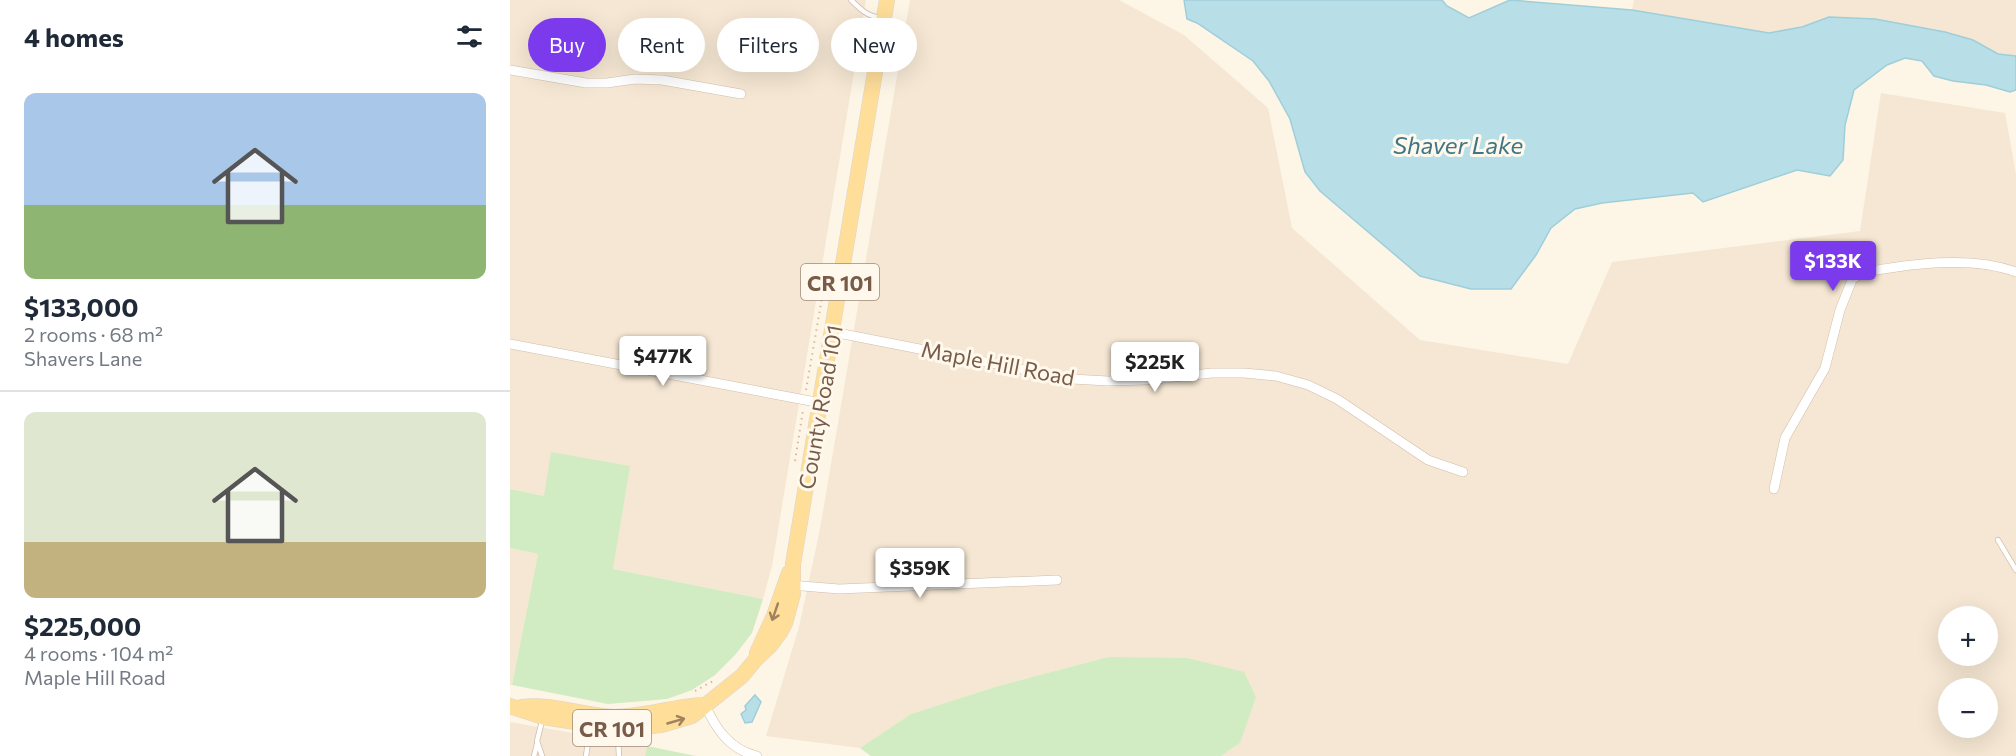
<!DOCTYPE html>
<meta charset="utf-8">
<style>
body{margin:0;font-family:Commissioner,sans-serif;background:#f2f2f3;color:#1f2937;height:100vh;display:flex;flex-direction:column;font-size:22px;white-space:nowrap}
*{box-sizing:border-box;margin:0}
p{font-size:20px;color:#747a83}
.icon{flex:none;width:33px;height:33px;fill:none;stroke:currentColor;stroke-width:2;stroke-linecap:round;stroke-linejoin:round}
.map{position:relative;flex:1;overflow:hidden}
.side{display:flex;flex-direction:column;background:#fff;width:510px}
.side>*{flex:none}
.top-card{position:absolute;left:18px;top:18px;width:570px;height:54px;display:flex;gap:12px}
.fabs{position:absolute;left:1428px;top:606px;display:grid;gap:12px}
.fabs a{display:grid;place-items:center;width:60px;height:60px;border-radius:50%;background:#fff;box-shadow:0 6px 24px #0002;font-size:30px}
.price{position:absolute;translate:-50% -51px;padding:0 14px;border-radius:6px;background:#fff;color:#222;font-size:20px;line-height:39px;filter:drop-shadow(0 2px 3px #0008)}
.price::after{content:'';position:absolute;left:50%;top:36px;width:18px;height:14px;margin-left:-9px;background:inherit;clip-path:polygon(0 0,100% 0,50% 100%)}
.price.on{background:#7c3aed;color:#fff}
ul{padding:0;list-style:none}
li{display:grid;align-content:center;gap:12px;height:318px;padding:0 24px}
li+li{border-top:2px solid #e0e1e3}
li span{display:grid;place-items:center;height:186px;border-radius:12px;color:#555}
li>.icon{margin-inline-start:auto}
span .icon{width:108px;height:108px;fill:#fffc;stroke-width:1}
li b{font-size:26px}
h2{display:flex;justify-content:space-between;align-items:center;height:72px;padding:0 24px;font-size:26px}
.pill{padding:0 21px;border-radius:27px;background:#fff;box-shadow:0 6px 24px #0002;font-size:21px;line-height:54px}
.pill.on{background:#7c3aed;color:#fff}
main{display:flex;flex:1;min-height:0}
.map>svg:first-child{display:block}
</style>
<main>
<section class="side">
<h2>4 homes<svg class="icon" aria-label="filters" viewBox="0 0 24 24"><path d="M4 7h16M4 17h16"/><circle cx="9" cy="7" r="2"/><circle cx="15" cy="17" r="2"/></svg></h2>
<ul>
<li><span style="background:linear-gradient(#a9c7e8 60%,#8fb573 0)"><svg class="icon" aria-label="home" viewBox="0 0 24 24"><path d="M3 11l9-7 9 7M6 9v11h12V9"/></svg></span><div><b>$133,000</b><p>2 rooms · 68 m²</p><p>Shavers Lane</p></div></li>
<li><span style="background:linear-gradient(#dfe7d0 70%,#c2b280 0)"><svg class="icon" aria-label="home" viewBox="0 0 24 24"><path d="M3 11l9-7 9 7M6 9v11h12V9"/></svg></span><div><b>$225,000</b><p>4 rooms · 104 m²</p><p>Maple Hill Road</p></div></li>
</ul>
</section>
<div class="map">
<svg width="1506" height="756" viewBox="0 0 1506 756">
<rect width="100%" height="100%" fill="#fdf5e5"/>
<!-- residential -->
<g fill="#f5e7d3" fill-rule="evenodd">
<polygon points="0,0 356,0 262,566 253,599 103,569 119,466 34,496 0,489"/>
<path d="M400 0H609L674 35 758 108 782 228 910 340 1058 364 1102 262 1350 231 1371 93 1495 113 1506 174V756H711L730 743 598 657 488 686 401 714 350 748 256 736 289 627 310 529ZM1438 616H1478V656H1438ZM1438 688H1478V728H1438Z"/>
<polygon points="1124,0 1506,0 1506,56 1488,54 1463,40 1434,32 1366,19 1319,17 1292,27 1259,33 1122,10"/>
<polygon points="0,548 28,554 2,685 0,685"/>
<polygon points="0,722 137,746 135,756 0,756"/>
</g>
<!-- green -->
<g fill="#d1ecc2">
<polygon points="41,452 120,466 103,569 253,599 242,633 225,655 205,675 182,690 157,699 98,704 2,685 28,554 0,548 0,489 34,496"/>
<polygon points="598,657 677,658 734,672 746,697 730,743 711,756 361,756 350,748 401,714 488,686"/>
<polygon points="137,746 186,756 135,756"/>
</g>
<!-- water -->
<g fill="#b8dfe8" stroke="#9eceda" stroke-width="1.5">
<polygon points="674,0 932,0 937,6 959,18 1000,0 1122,10 1259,33 1292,27 1319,17 1365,19 1435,32 1463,40 1488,54 1506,56 1506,90 1500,92 1476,85 1443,81 1424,76 1412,61 1395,58 1377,65 1344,90 1335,125 1333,160 1320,176 1287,170 1193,202 1183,193 1092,203 1065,209 1041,228 1026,255 1001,289 961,289 910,276 810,191 795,172 780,119 759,81 743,61 687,23 677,19"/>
<polygon points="245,695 251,702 242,722 235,723 231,714 236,710 235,706"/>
</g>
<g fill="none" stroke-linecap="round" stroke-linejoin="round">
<!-- lane casing -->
<g stroke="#d0bdaa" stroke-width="6">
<g id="lane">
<path d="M341 0C351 10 357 16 371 18"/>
<polyline points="1488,540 1506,570"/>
<polyline points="24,756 27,744"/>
<polyline points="32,756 27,741 32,721"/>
<polyline points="76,756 80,728"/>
<polyline points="109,756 108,737 110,732"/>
</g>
</g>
<!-- street casing -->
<g stroke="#d0bdaa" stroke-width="10">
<g id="street">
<polyline points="0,70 76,83 97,83 125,79 152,80 231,94"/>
<polyline points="323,332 562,379 598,381 635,380 702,373 734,373 766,376 798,385 827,399 918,460 953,472"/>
<polyline points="0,344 311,403"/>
<path d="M1264 489 1275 438 1315 368 1330 310 1342 280 1351 273C1398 264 1461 255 1506 272"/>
<polyline points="280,585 329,589 547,580"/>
<path d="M195 705C206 729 219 749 247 756"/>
</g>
</g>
<!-- primary casing -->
<g stroke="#dcd4cf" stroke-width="16">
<g id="primary">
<polyline points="247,653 264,616 279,573"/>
<polyline points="0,706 33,717 111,729 151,725 182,716 232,676 246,659 260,646 271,631 275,623 283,594 283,564 377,0"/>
<path d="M12 707C43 703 73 716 104 717 135 717 164 706 195 705"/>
</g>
</g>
<!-- path -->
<g stroke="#d9b79e" stroke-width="2" stroke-dasharray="1.5 4.5" stroke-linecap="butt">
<polyline points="296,390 314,286"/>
<polyline points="285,461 293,410"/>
<polyline points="185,691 203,681"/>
</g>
<!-- lane -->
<use href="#lane" stroke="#fff" stroke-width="4.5"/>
<!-- street -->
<use href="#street" stroke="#fff" stroke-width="9"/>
<!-- primary -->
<use href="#primary" stroke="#ffde9a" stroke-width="15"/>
</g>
<!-- one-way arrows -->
<defs><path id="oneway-shaft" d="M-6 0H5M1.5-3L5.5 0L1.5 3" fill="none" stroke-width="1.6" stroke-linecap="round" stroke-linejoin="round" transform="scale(1.5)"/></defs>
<g stroke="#a08261">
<use href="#oneway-shaft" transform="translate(265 612) rotate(109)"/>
<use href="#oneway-shaft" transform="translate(166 721) rotate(-16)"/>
</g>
<g text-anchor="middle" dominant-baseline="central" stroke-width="6" stroke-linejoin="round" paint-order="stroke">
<!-- shield labels -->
<g fill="#fff8ec" stroke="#a08a79" stroke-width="1.5">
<rect x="291" y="264" width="78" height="36" rx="4.5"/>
<rect x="63" y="710" width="78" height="36" rx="4.5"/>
</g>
<g font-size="21" font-weight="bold" fill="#785b48">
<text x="330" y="282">CR 101</text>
<text x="102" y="728">CR 101</text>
</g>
<!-- street labels -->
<g font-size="22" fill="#785b48" stroke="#fff8ec">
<text transform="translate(488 363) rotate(11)">Maple Hill Road</text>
<text transform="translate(310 407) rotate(-80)">County Road 101</text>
</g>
<!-- water labels -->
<g font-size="24" font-style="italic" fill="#3e7685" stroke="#fff8ec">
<text x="948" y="144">Shaver Lake</text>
</g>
</g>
</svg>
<div class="fabs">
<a>+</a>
<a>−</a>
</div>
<b class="price on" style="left:1323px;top:292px">$133K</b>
<b class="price" style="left:153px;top:387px">$477K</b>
<b class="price" style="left:645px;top:393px">$225K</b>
<b class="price" style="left:410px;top:599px">$359K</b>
<div class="top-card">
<a class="pill on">Buy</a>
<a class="pill">Rent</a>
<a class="pill">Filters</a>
<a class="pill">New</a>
</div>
</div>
</main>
